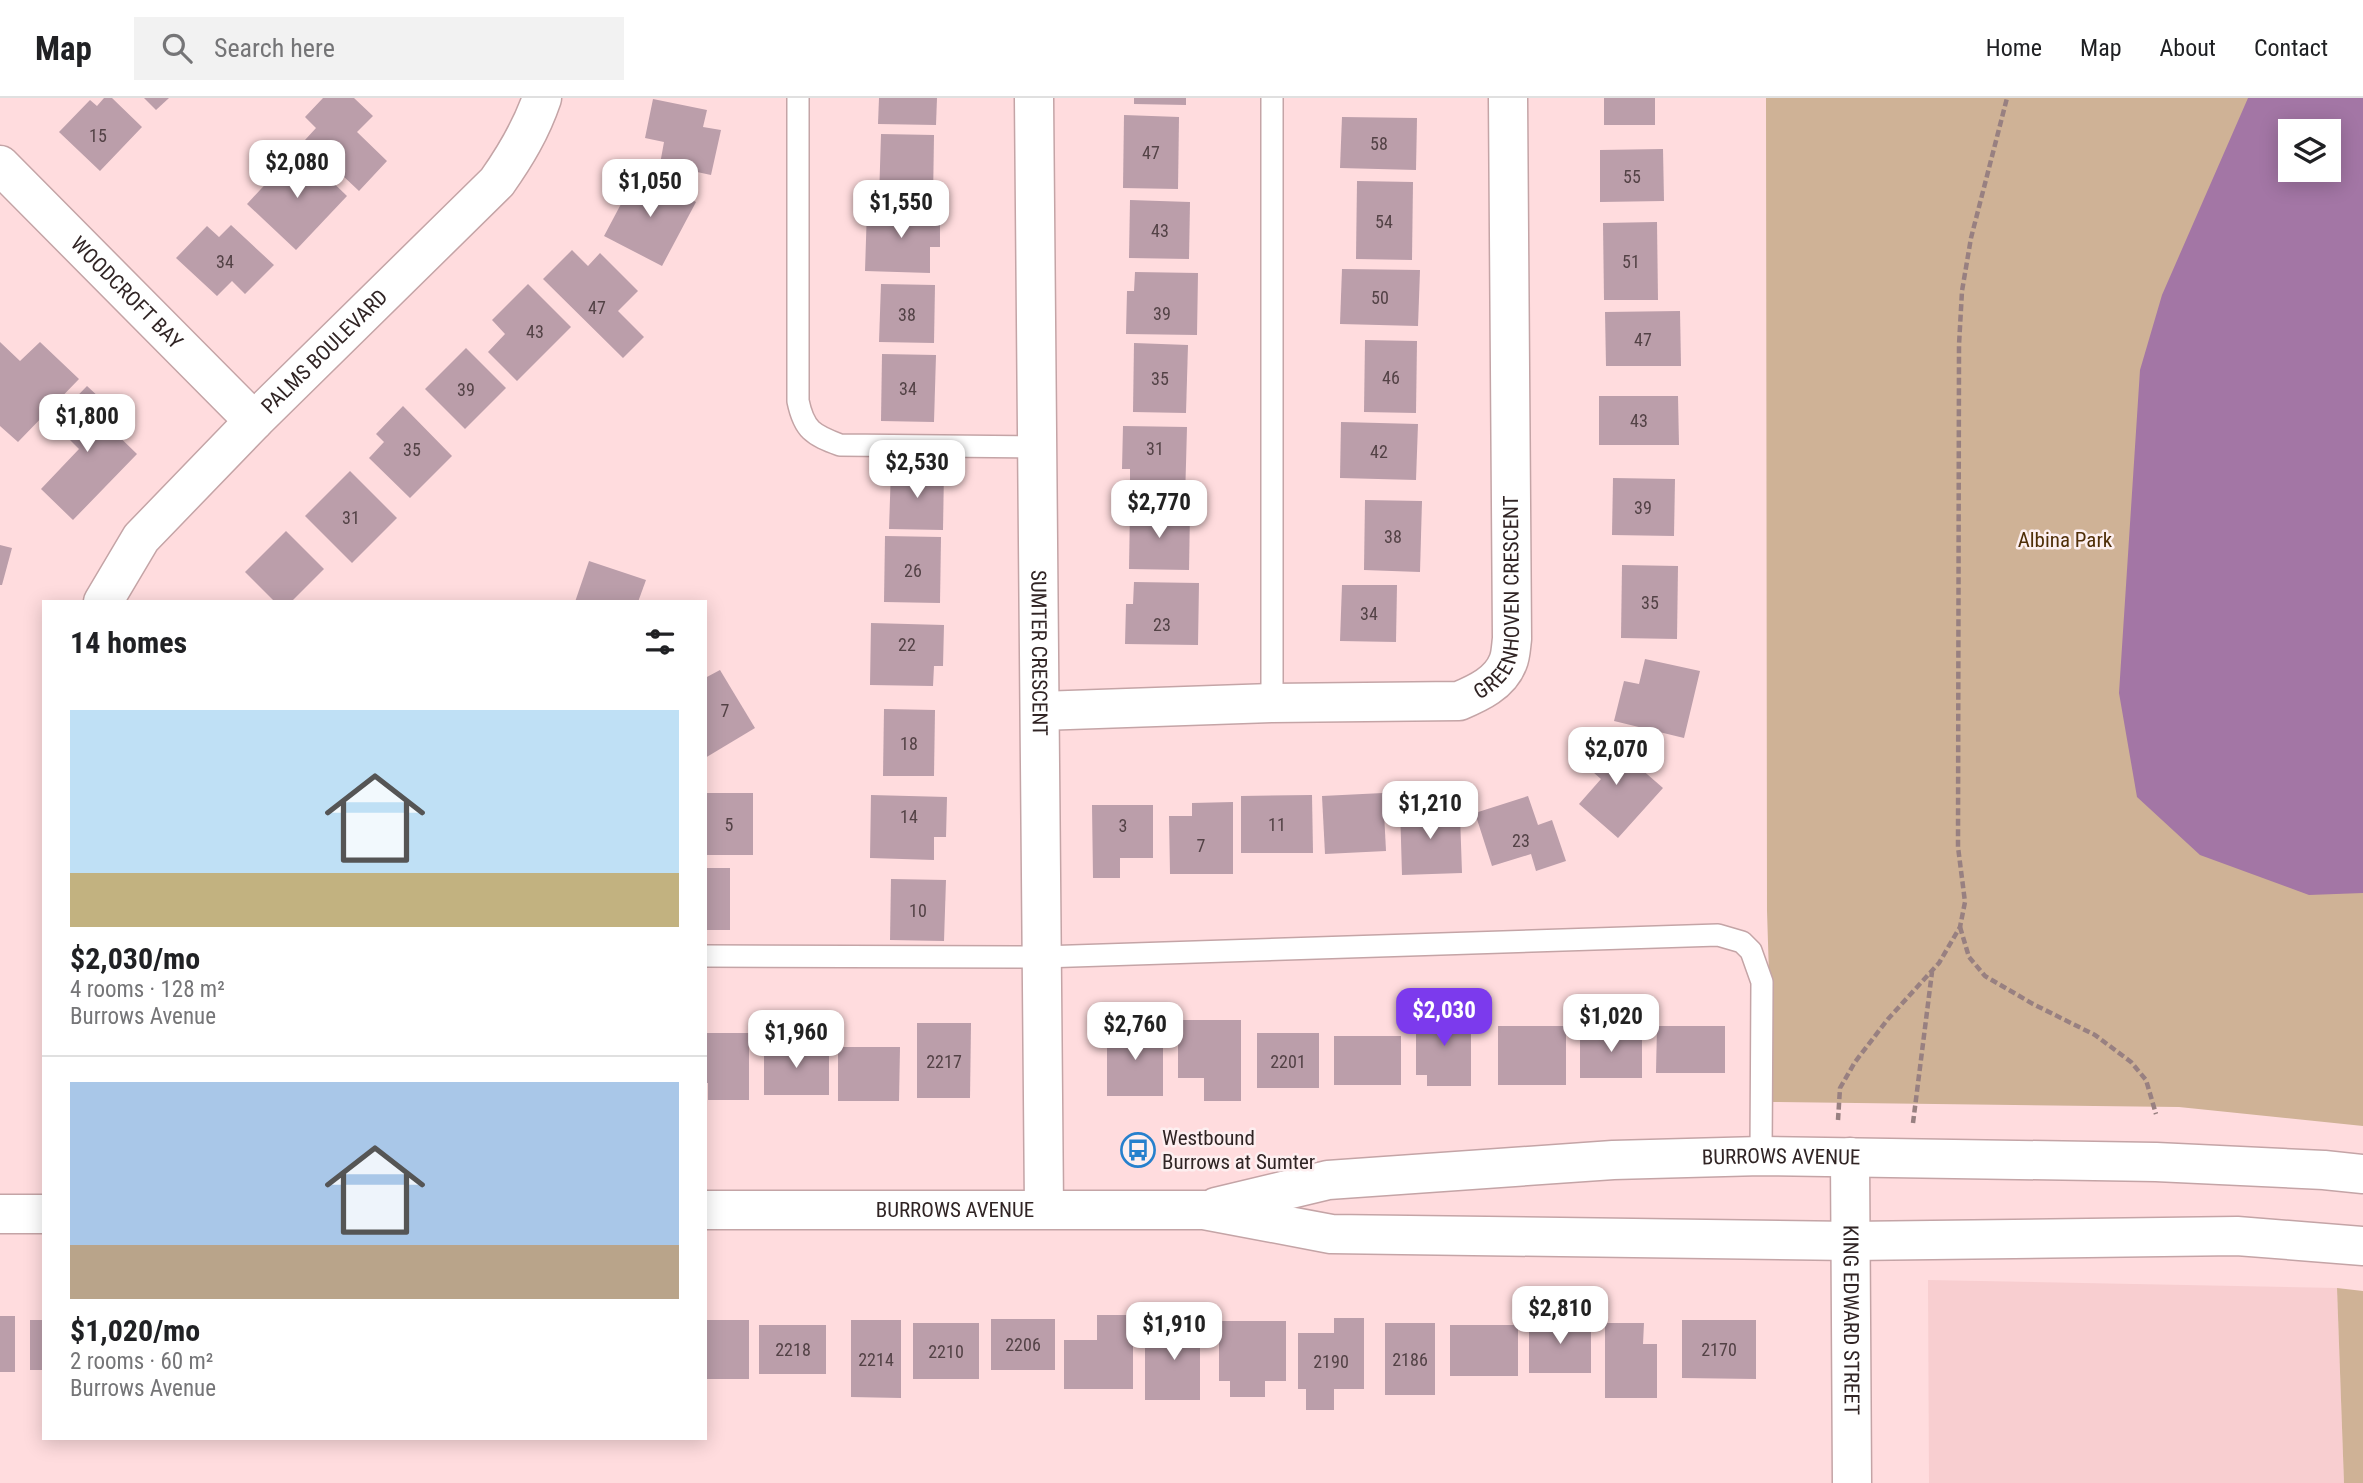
<!DOCTYPE html>
<meta charset="utf-8">
<style>
body{margin:0;font-family:"Roboto Condensed",sans-serif;background:#f2f2f2;color:#202124;height:100vh;display:flex;flex-direction:column;font-size:26px;white-space:nowrap}
*{box-sizing:border-box;margin:0}
p{font-size:23px;color:#757577}
.icon{flex:none;width:38px;height:38px;fill:none;stroke:currentColor;stroke-width:2;stroke-linecap:round;stroke-linejoin:round}
.map{position:relative;flex:1;overflow:hidden}
.sheet{position:absolute;left:42px;top:502px;width:665px;height:840px;display:flex;flex-direction:column;background:#fff;border-radius:0px;box-shadow:0 4px 18px #0003}
.sheet>*{flex:none}
.buttons{position:absolute;left:2278px;top:21px;display:grid;gap:14px}
.buttons a{display:grid;place-items:center;width:63px;height:63px;border-radius:0px;background:#fff;box-shadow:0 4px 18px #0003;font-size:35px}
.price{position:absolute;translate:-50% -60px;padding:0 16px;border-radius:14px;background:#fff;color:#222;font-size:23px;line-height:46px;filter:drop-shadow(0 2px 4px #0008)}
.price::after{content:'';position:absolute;left:50%;top:42px;width:21px;height:16px;margin-left:-10px;background:inherit;clip-path:polygon(0 0,100% 0,50% 100%)}
.price.selected{background:#7c3aed;color:#fff}
ul{padding:0;list-style:none}
li{display:grid;align-content:center;gap:14px;height:371px;padding:0 28px}
li+li{border-top:2px solid #e0e0e0}
li span{display:grid;place-items:center;height:217px;border-radius:0px;color:#555}
li>.icon{margin-inline-start:auto}
span .icon{width:126px;height:126px;fill:#fffc;stroke-width:1}
li b{font-size:30px}
h2{display:flex;justify-content:space-between;align-items:center;height:84px;padding:0 28px;font-size:30px}
header{display:flex;align-items:center;gap:42px;box-sizing:border-box;height:98px;padding:0 35px;background:#fff;border-bottom:2px solid #e0e0e0}
header strong{font-size:33px}
nav{display:flex;gap:38px;margin-inline-start:auto;font-size:24px}
.search{width:490px;height:63px;background:#f2f2f2;display:flex;align-items:center;gap:18px;box-sizing:border-box;padding:0 24px;border-radius:0px;color:#757577;font-size:26px}
.map>svg:first-child{display:block}
</style>
<header>
<strong>Map</strong>
<div class="search"><svg class="icon" aria-label="search" viewBox="0 0 24 24"><circle cx="10" cy="10" r="6"/><path d="M15 15l6 6"/></svg>Search here</div>
<nav><a>Home</a><a>Map</a><a>About</a><a>Contact</a></nav>
</header>
<div class="map">
<svg width="2363" height="1385" viewBox="0 0 2363 1385">
<rect width="100%" height="100%" fill="#ffdcde"/>
<!-- built -->
<polygon fill="#f8ced0" points="1928,1182 2337,1190 2344,1385 1929,1385"/>
<!-- green -->
<g fill="#cfb296" fill-rule="evenodd">
<path d="M1766 0H2363V1028L2179 1009 1773 1004 1767 813ZM2291 33H2329V72H2291Z"/>
<polygon points="2337,1190 2363,1193 2363,1385 2344,1385"/>
</g>
<!-- water -->
<path fill="#a376a5" fill-rule="evenodd" d="M2248 0H2363V795L2309 797 2200 757 2137 699 2119 595 2140 272 2162 197ZM2291 33H2329V72H2291Z"/>
<!-- building -->
<g fill="#bb9eaa">
<polygon points="104,0 112,0 142,29 100,73 59,34 90,2 97,8"/>
<polygon points="144,0 169,0 156,12"/>
<polygon points="323,0 354,0 373,18 357,34 387,63 359,93 305,42 316,30 305,19"/>
<polygon points="879,0 937,0 936,27 878,26"/>
<polygon points="1134,0 1186,0 1186,7 1134,6"/>
<rect x="1604" y="0" width="51" height="27"/>
<polygon points="653,1 707,12 703,29 721,32 711,77 660,66 664,44 645,40"/>
<polygon points="1124,17 1179,19 1178,91 1123,90"/>
<polygon points="1342,19 1417,20 1416,72 1340,70"/>
<polygon points="881,36 934,37 933,101 879,101"/>
<polygon points="298,51 347,98 296,152 247,106"/>
<polygon points="1663,51 1664,103 1600,104 1600,52"/>
<polygon points="638,74 696,104 662,168 604,138"/>
<polygon points="1357,83 1413,84 1412,162 1356,161"/>
<polygon points="1130,102 1190,104 1189,161 1129,160"/>
<polygon points="867,111 940,112 940,149 930,149 930,175 865,173"/>
<polygon points="1657,124 1658,202 1604,202 1603,125"/>
<polygon points="231,127 274,167 245,196 232,183 217,198 176,160 207,128 219,139"/>
<polygon points="572,152 588,168 600,155 638,193 618,213 644,239 623,260 543,181"/>
<polygon points="1342,171 1420,172 1418,228 1340,226"/>
<polygon points="1135,174 1198,175 1197,237 1126,236 1127,193 1134,193"/>
<polygon points="528,186 571,229 517,283 488,254 505,236 492,222"/>
<polygon points="881,186 935,187 934,245 879,244"/>
<polygon points="1680,213 1681,268 1606,268 1605,214"/>
<polygon points="1365,242 1417,243 1416,315 1364,314"/>
<polygon points="0,244 20,263 40,244 79,281 18,344 0,328"/>
<polygon points="1134,245 1188,247 1186,315 1133,314"/>
<polygon points="466,250 506,290 465,331 425,291"/>
<polygon points="882,256 936,257 934,324 881,323"/>
<polygon points="87,288 115,314 105,325 137,356 73,422 41,391 79,351 52,324"/>
<polygon points="1599,298 1678,298 1679,347 1599,347"/>
<polygon points="403,308 452,358 410,400 369,360 384,344 376,336"/>
<polygon points="1341,324 1418,326 1416,382 1340,380"/>
<polygon points="1123,328 1187,329 1185,402 1130,401 1130,371 1122,371"/>
<polygon points="891,371 944,372 943,432 889,431"/>
<polygon points="350,373 397,420 352,465 305,418"/>
<polygon points="1613,380 1675,381 1674,438 1612,437"/>
<polygon points="1365,402 1422,403 1420,474 1364,472"/>
<polygon points="1130,411 1190,413 1189,472 1129,471"/>
<polygon points="286,433 324,471 291,504 275,504 245,474"/>
<polygon points="885,438 941,439 940,505 884,504"/>
<polygon points="0,447 12,450 2,487 0,487"/>
<polygon points="589,463 646,482 638,504 575,504"/>
<polygon points="1622,467 1678,468 1677,541 1621,540"/>
<polygon points="1134,484 1199,485 1198,547 1125,546 1126,506 1133,506"/>
<polygon points="1342,487 1397,487 1396,544 1340,543"/>
<polygon points="871,525 944,527 943,568 934,568 933,588 870,587"/>
<polygon points="1645,561 1700,573 1684,640 1614,623 1624,583 1639,586"/>
<polygon points="720,572 755,630 705,660 705,580"/>
<polygon points="884,611 935,612 934,678 883,678"/>
<polygon points="1601,636 1663,690 1618,740 1579,706 1601,681 1578,661"/>
<rect x="705" y="695" width="48" height="62"/>
<polygon points="1383,695 1386,753 1325,756 1322,698"/>
<polygon points="871,697 947,699 946,739 934,739 934,762 870,760"/>
<polygon points="1312,697 1313,755 1241,755 1241,698"/>
<polygon points="1528,698 1538,727 1552,722 1566,763 1536,773 1531,756 1492,768 1475,715"/>
<polygon points="1233,704 1233,776 1170,776 1169,718 1192,718 1192,705"/>
<polygon points="1092,707 1153,707 1153,760 1120,760 1120,780 1093,780"/>
<polygon points="1440,707 1440,717 1460,717 1462,775 1402,777 1400,708"/>
<rect x="705" y="770" width="25" height="62"/>
<polygon points="891,781 946,782 944,843 890,842"/>
<polygon points="1416,914 1471,914 1471,988 1427,988 1427,977 1416,977"/>
<polygon points="1178,922 1241,922 1241,1003 1204,1003 1204,980 1178,980"/>
<polygon points="917,925 971,925 970,1000 917,1000"/>
<rect x="1498" y="928" width="68" height="59"/>
<polygon points="1657,928 1725,928 1725,975 1656,975"/>
<rect x="1107" y="931" width="56" height="67"/>
<rect x="1580" y="931" width="62" height="49"/>
<polygon points="705,935 749,935 749,1002 708,1002 708,985 705,985"/>
<rect x="1257" y="935" width="62" height="55"/>
<rect x="1334" y="938" width="67" height="49"/>
<rect x="764" y="947" width="65" height="50"/>
<polygon points="838,949 900,949 899,1003 838,1003"/>
<polygon points="1097,1217 1133,1217 1133,1291 1064,1291 1064,1242 1097,1242"/>
<rect x="0" y="1218" width="15" height="56"/>
<polygon points="1334,1220 1364,1220 1364,1291 1334,1291 1334,1312 1306,1312 1306,1291 1298,1291 1298,1235 1334,1235"/>
<rect x="991" y="1221" width="64" height="51"/>
<rect x="30" y="1222" width="14" height="50"/>
<rect x="705" y="1222" width="44" height="59"/>
<polygon points="851,1222 901,1222 901,1300 851,1299"/>
<rect x="1529" y="1222" width="62" height="53"/>
<polygon points="1682,1222 1756,1222 1756,1281 1682,1280"/>
<polygon points="1156,1223 1200,1223 1200,1302 1145,1302 1145,1242 1156,1242"/>
<polygon points="1219,1223 1286,1223 1286,1283 1265,1283 1265,1299 1230,1299 1230,1283 1219,1283"/>
<rect x="913" y="1225" width="66" height="56"/>
<rect x="1385" y="1225" width="50" height="72"/>
<polygon points="1605,1225 1644,1225 1643,1246 1657,1246 1657,1300 1605,1300"/>
<rect x="759" y="1227" width="67" height="49"/>
<rect x="1450" y="1227" width="68" height="51"/>
</g>
<g fill="none" stroke-linecap="round" stroke-linejoin="round">
<!-- service casing -->
<g stroke="#c4a4a6" stroke-width="24">
<g id="service">
<path d="M798 0V303C804 332 813 337 840 347L1037 349"/>
<polyline points="1272,605 1272,0"/>
<polyline points="705,858 1042,859 1718,837 1742,844 1751,853 1762,884 1761,1058"/>
</g>
</g>
<!-- minor casing -->
<g stroke="#c4a4a6" stroke-width="41">
<g id="minor">
<path id="s1" d="M1034 0 1044 1110"/>
<path id="s2" d="M0 67 254 323"/>
<path id="s3" d="M103 504 141 440 254 323 497 84C516 57 531 32 542 0"/>
<path id="s4" d="M1040 613 1272 605 1459 603C1478 595 1500 585 1508 564 1511 557 1511 548 1512 541L1508 0"/>
</g>
</g>
<!-- tertiary casing -->
<g stroke="#c4a4a6" stroke-width="41">
<g id="tertiary">
<path id="s5" d="M1850 1059 1852 1385"/>
<path id="s6" d="M1216 1109 1328 1082 1613 1062 1761 1058 2156 1064 2324 1072 2363 1076"/>
<path id="s7" d="M705 1112H1204L1331 1136 1851 1143 2237 1138 2363 1148"/>
<polyline points="0,1116 44,1116"/>
</g>
</g>
<!-- path -->
<g stroke="#988081" stroke-width="4.5" stroke-dasharray="7 3.5" stroke-linecap="butt">
<polyline points="1960,829 1969,859 1985,878 2033,906 2095,937 2131,964 2146,982 2156,1016"/>
<polyline points="1838,1022 1840,990 1855,964 1888,921 1939,865 1960,829 1965,804 1958,749 1959,247 1962,193 1971,140 2007,0"/>
<polyline points="1913,1025 1932,874"/>
</g>
<!-- service -->
<use href="#service" stroke="#fff" stroke-width="21"/>
<!-- minor -->
<use href="#minor" stroke="#fff" stroke-width="38"/>
<!-- tertiary -->
<use href="#tertiary" stroke="#fff" stroke-width="38"/>
</g>
<!-- icons -->
<defs>
<g id="bus-ring" transform="scale(1.75)"><circle r="9.5" fill="#fdeff0" stroke="#2680cd" stroke-width="1.5"/><path d="M-5-6H5V4H4V6H2V4H-2V6H-4V4H-5ZM-3.5-4V0h7V-4ZM-3.5 1.2v1.5H-2V1.2ZM2 1.2v1.5H3.5V1.2Z" fill="#2680cd"/></g>
</defs>
<g fill-rule="evenodd">
<use href="#bus-ring" x="1138" y="1052"/>
</g>
<g text-anchor="middle" dominant-baseline="central" stroke-width="5" stroke-linejoin="round" paint-order="stroke">
<!-- number labels -->
<g font-size="18" fill="#534246">
<text x="98" y="37">15</text>
<text x="1379" y="45">58</text>
<text x="1151" y="54">47</text>
<text x="1632" y="78">55</text>
<text x="1384" y="123">54</text>
<text x="1160" y="132">43</text>
<text x="225" y="163">34</text>
<text x="1631" y="163">51</text>
<text x="1380" y="199">50</text>
<text x="597" y="209">47</text>
<text x="1162" y="215">39</text>
<text x="907" y="216">38</text>
<text x="535" y="233">43</text>
<text x="1643" y="241">47</text>
<text x="1391" y="279">46</text>
<text x="1160" y="280">35</text>
<text x="908" y="290">34</text>
<text x="466" y="291">39</text>
<text x="1639" y="322">43</text>
<text x="1155" y="350">31</text>
<text x="412" y="351">35</text>
<text x="1379" y="353">42</text>
<text x="1643" y="409">39</text>
<text x="351" y="419">31</text>
<text x="1393" y="438">38</text>
<text x="913" y="472">26</text>
<text x="1650" y="504">35</text>
<text x="1369" y="515">34</text>
<text x="1162" y="526">23</text>
<text x="907" y="546">22</text>
<text x="725" y="612">7</text>
<text x="909" y="645">18</text>
<text x="909" y="718">14</text>
<text x="729" y="726">5</text>
<text x="1277" y="726">11</text>
<text x="1123" y="727">3</text>
<text x="1521" y="742">23</text>
<text x="1201" y="747">7</text>
<text x="918" y="812">10</text>
<text x="944" y="963">2217</text>
<text x="1288" y="963">2201</text>
<text x="1023" y="1246">2206</text>
<text x="793" y="1251">2218</text>
<text x="1719" y="1251">2170</text>
<text x="946" y="1253">2210</text>
<text x="876" y="1261">2214</text>
<text x="1410" y="1261">2186</text>
<text x="1331" y="1263">2190</text>
</g>
<!-- street labels -->
<g font-size="21" fill="#302424" stroke="#fdeff0">
<text stroke="none"><textPath href="#s2" startOffset="180">WOODCROFT BAY</textPath></text>
<text stroke="none"><textPath href="#s3" startOffset="336">PALMS BOULEVARD</textPath></text>
<text stroke="none"><textPath href="#s4" startOffset="544">GREENHOVEN CRESCENT</textPath></text>
<text stroke="none"><textPath href="#s1" startOffset="555">SUMTER CRESCENT</textPath></text>
<text stroke="none"><textPath href="#s6" startOffset="569">BURROWS AVENUE</textPath></text>
<text stroke="none"><textPath href="#s7" startOffset="250">BURROWS AVENUE</textPath></text>
<text stroke="none"><textPath href="#s5" startOffset="163">KING EDWARD STREET</textPath></text>
</g>
<!-- park labels -->
<g font-size="21" fill="#4f2e07" stroke="#fdeff0">
<text x="2065" y="442">Albina Park</text>
</g>
<!-- poi labels -->
<g font-size="21" fill="#302424" stroke="#fdeff0" text-anchor="start">
<text x="1162" y="1040">Westbound<tspan x="1162" dy="24">Burrows at Sumter</tspan></text>
</g>
</g>
</svg>
<div class="buttons">
<a><svg class="icon" aria-label="layers" viewBox="0 0 24 24"><path d="M12 4l9 5-9 5-9-5zM3 14l9 5 9-5"/></svg></a>
</div>
<b class="price" style="left:297px;top:102px">$2,080</b>
<b class="price" style="left:650px;top:121px">$1,050</b>
<b class="price" style="left:901px;top:142px">$1,550</b>
<b class="price" style="left:87px;top:356px">$1,800</b>
<b class="price" style="left:917px;top:402px">$2,530</b>
<b class="price" style="left:1159px;top:442px">$2,770</b>
<b class="price" style="left:1616px;top:689px">$2,070</b>
<b class="price" style="left:1430px;top:743px">$1,210</b>
<b class="price selected" style="left:1444px;top:950px">$2,030</b>
<b class="price" style="left:1611px;top:956px">$1,020</b>
<b class="price" style="left:1135px;top:964px">$2,760</b>
<b class="price" style="left:796px;top:972px">$1,960</b>
<b class="price" style="left:1560px;top:1248px">$2,810</b>
<b class="price" style="left:1174px;top:1264px">$1,910</b>
<section class="sheet">
<h2>14 homes<svg class="icon" aria-label="filters" viewBox="0 0 24 24"><path d="M4 7h16M4 17h16"/><circle cx="9" cy="7" r="2"/><circle cx="15" cy="17" r="2"/></svg></h2>
<ul>
<li><span style="background:linear-gradient(#bfe0f5 75%,#c2b280 0)"><svg class="icon" aria-label="home" viewBox="0 0 24 24"><path d="M3 11l9-7 9 7M6 9v11h12V9"/></svg></span><div><b>$2,030/mo</b><p>4 rooms · 128 m²</p><p>Burrows Avenue</p></div></li>
<li><span style="background:linear-gradient(#a9c7e8 75%,#b9a48a 0)"><svg class="icon" aria-label="home" viewBox="0 0 24 24"><path d="M3 11l9-7 9 7M6 9v11h12V9"/></svg></span><div><b>$1,020/mo</b><p>2 rooms · 60 m²</p><p>Burrows Avenue</p></div></li>
</ul>
</section>
</div>
